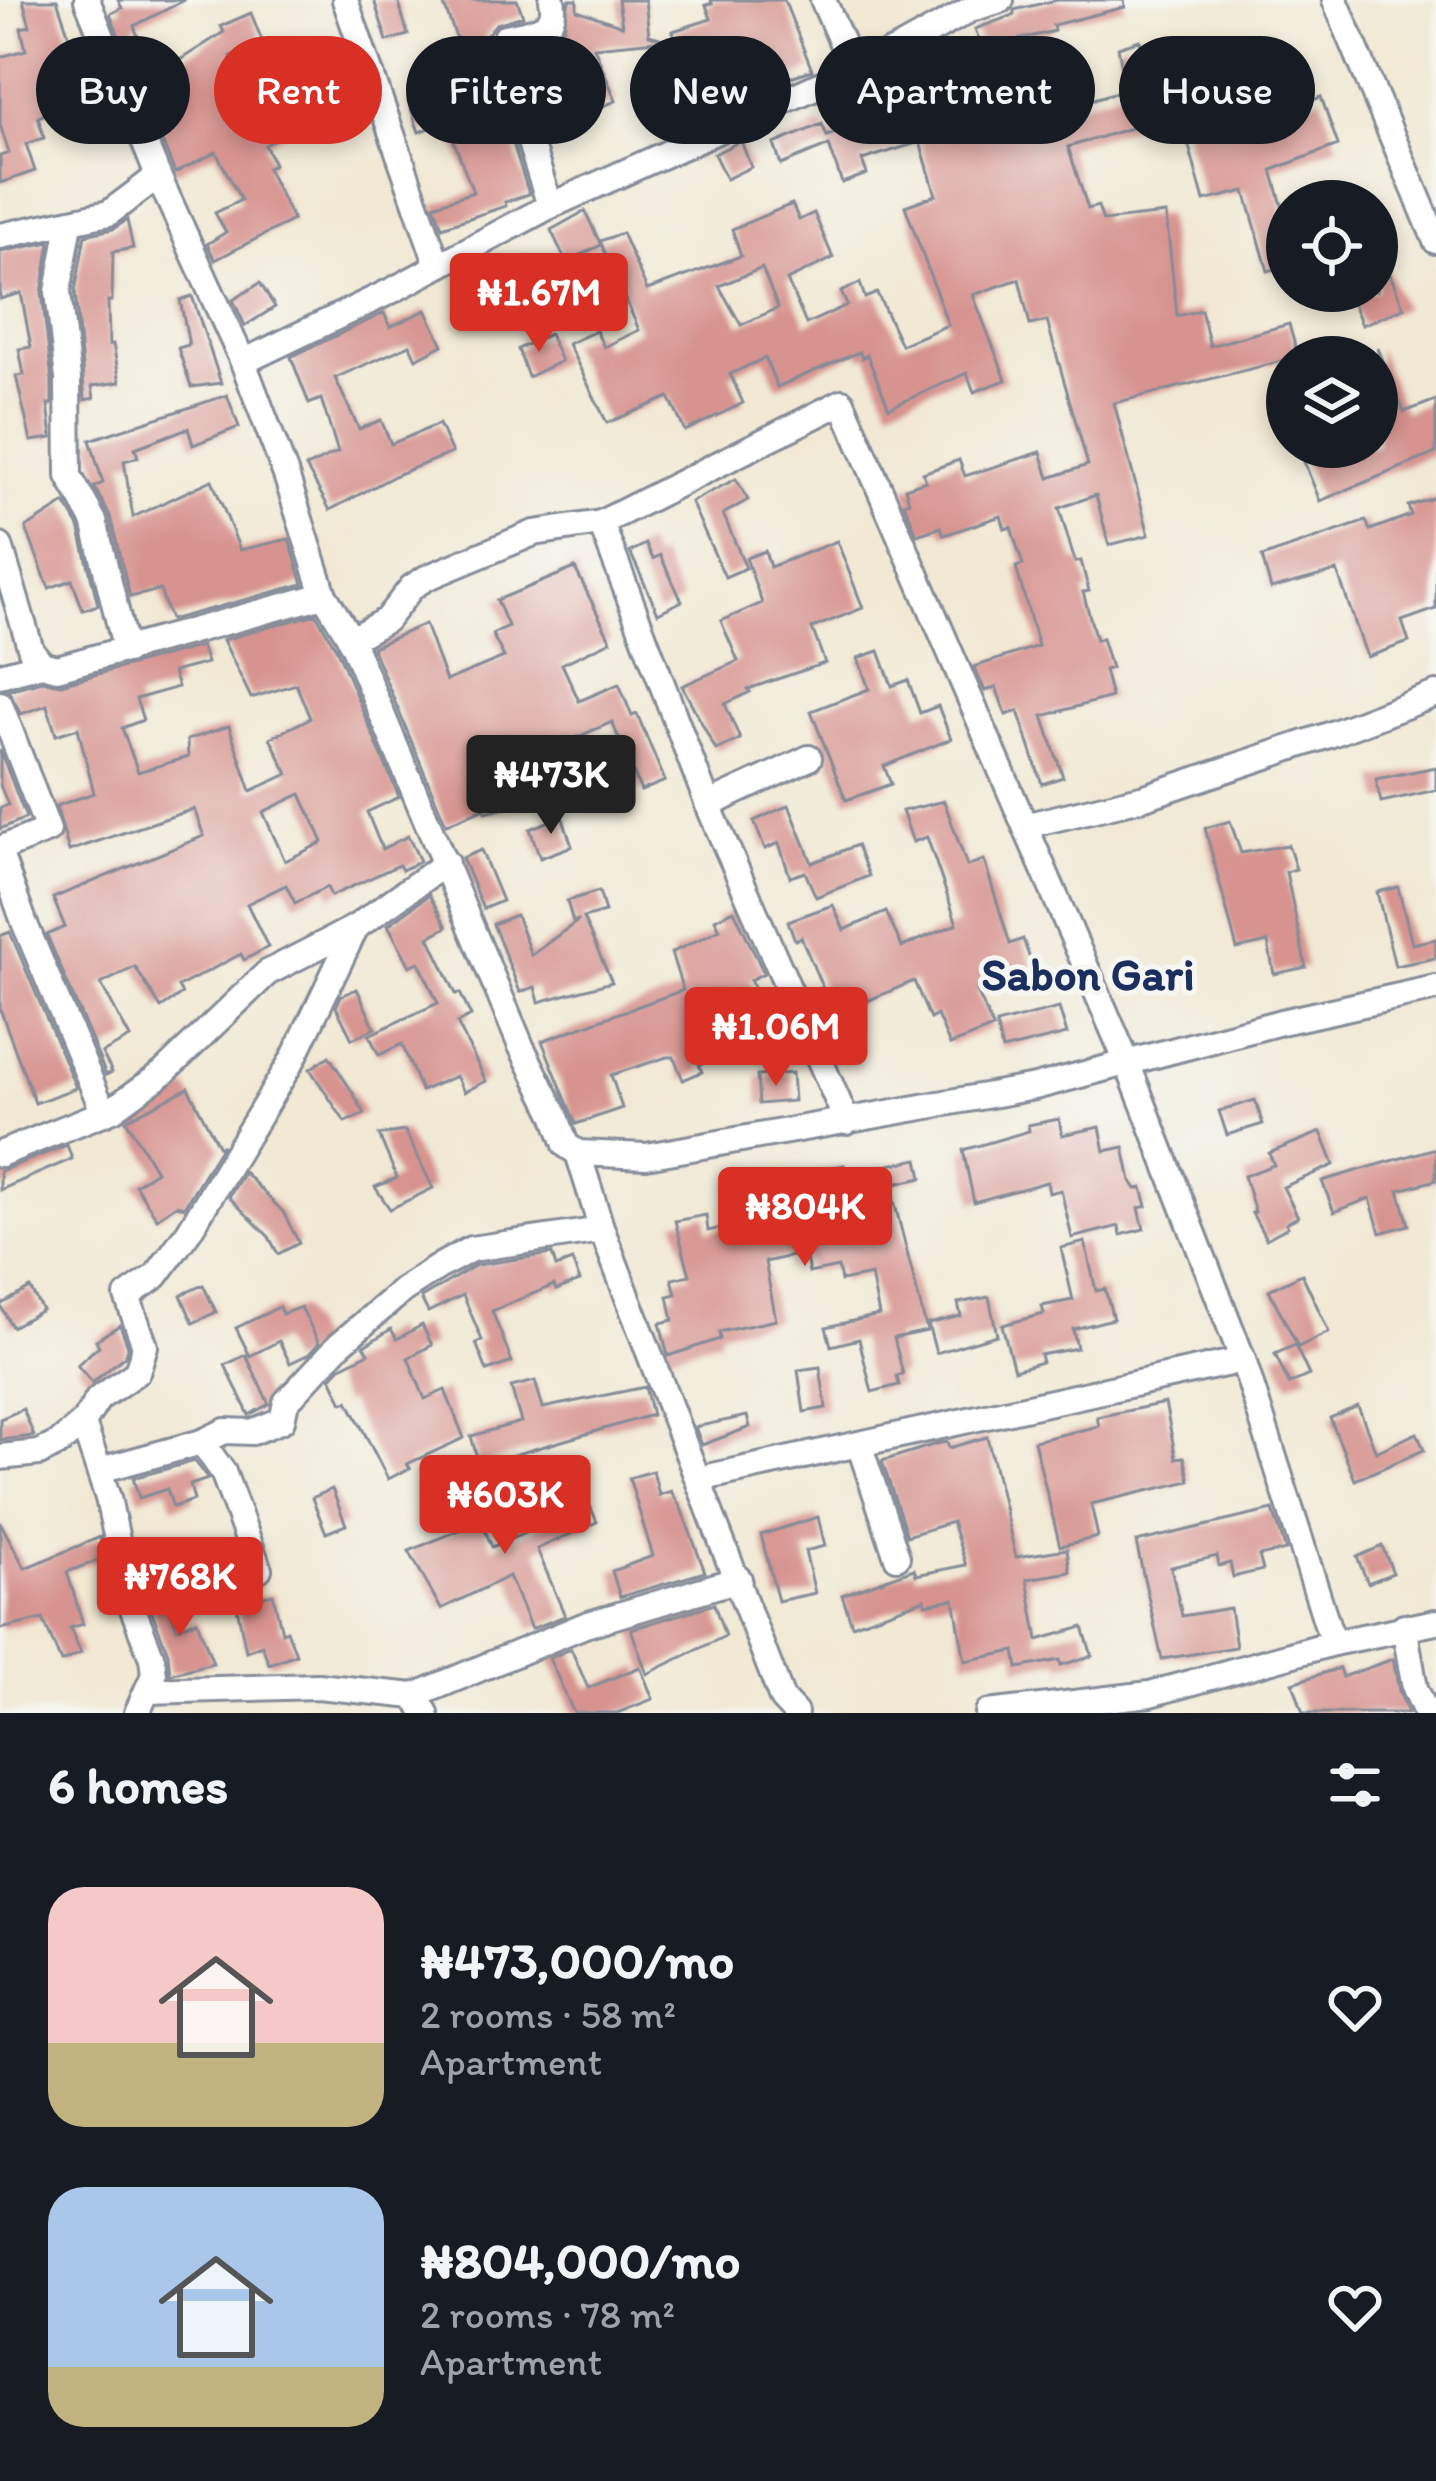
<!DOCTYPE html>
<meta charset="utf-8">
<style>
body{margin:0;font-family:Itim,sans-serif;background:#20242c;color:#f1f3f6;height:100vh;display:flex;flex-direction:column;font-size:45px;white-space:nowrap}
*{box-sizing:border-box;margin:0}
p{font-size:39px;color:#9ea1a6}
.icon{flex:none;width:66px;height:66px;fill:none;stroke:currentColor;stroke-width:2;stroke-linecap:round;stroke-linejoin:round}
.map{position:relative;height:1713px;overflow:hidden}
.drawer{display:flex;flex-direction:column;background:#171b24;flex:1}
.drawer>*{flex:none}
.top-card{position:absolute;left:36px;top:36px;width:1365px;height:108px;display:flex;gap:24px}
.buttons{position:absolute;left:1266px;top:180px;display:grid;gap:24px}
.buttons a{display:grid;place-items:center;width:132px;height:132px;border-radius:50%;background:#171b24;box-shadow:0 6px 18px #0003;font-size:60px}
.price{position:absolute;translate:-50% -102px;padding:0 27px;border-radius:12px;background:#d93025;color:#fff;font-size:39px;line-height:78px;filter:drop-shadow(0 3px 6px #0008)}
.price::after{content:'';position:absolute;left:50%;top:72px;width:36px;height:27px;margin-left:-18px;background:inherit;clip-path:polygon(0 0,100% 0,50% 100%)}
.price.on{background:#222;color:#fff}
ul{padding:0;list-style:none}
li{display:flex;align-items:center;gap:36px;height:300px;padding:0 48px}
li span{display:grid;place-items:center;flex:none;width:336px;height:240px;border-radius:36px;color:#555}
li>.icon{margin-inline-start:auto}
span .icon{width:144px;height:144px;fill:#fffc;stroke-width:1}
li b{font-size:51px}
h2{display:flex;justify-content:space-between;align-items:center;height:144px;padding:0 48px;font-size:51px}
.tag{padding:0 42px;border-radius:54px;background:#171b24;box-shadow:0 6px 18px #0003;font-size:42px;line-height:108px}
.tag.on{background:#d93025;color:#fff}
.map>svg:first-child{display:block}
</style>
<div class="map">
<svg width="1436" height="1713" viewBox="0 0 1436 1713">
<rect width="100%" height="100%" fill="#f6f6f2"/>
<filter id="ink" filterUnits="userSpaceOnUse"><feTurbulence type="fractalNoise" baseFrequency=".00833" numOctaves="2"/><feDisplacementMap in="SourceGraphic" scale="24" xChannelSelector="R" yChannelSelector="G"/><feConvolveMatrix kernelMatrix="1 2 1 2 8 2 1 2 1" color-interpolation-filters="sRGB"/></filter>
<filter id="wash" filterUnits="userSpaceOnUse"><feTurbulence type="fractalNoise" baseFrequency=".004" numOctaves="4" result="noise"/><feDisplacementMap in="SourceGraphic" scale="48" xChannelSelector="R" yChannelSelector="G"/><feGaussianBlur stdDeviation="2.7" result="paint"/><feColorMatrix in="noise" values="0 0 0 0 0 0 0 0 0 0 0 0 0 0 0 0 0 1.4 0 .05"/><feComposite in="paint" operator="in"/></filter>
<g filter="url(#wash)">
<rect width="100%" height="100%" fill="#f1e9d4"/>
<g id="blocks">
<!-- building -->
<g fill="#d7938e" fill-rule="evenodd">
<polygon points="23,0 57,0 80,68 87,65 99,91 38,117 44,138 26,144 35,171 0,183 0,156 9,153 0,125 0,57 26,50 21,28 30,26"/>
<polygon points="118,0 185,0 134,26 153,77 224,32 221,26 251,13 263,43 231,56 244,100 288,83 276,49 301,39 313,71 324,66 333,85 327,88 336,105 265,145 274,164 267,168 293,220 215,260 207,244 226,232 215,213 241,200 216,152 175,173 110,14 122,8"/>
<polygon points="374,0 398,0 408,35 387,41"/>
<polygon points="442,0 517,0 523,16 496,24 484,38 485,56 529,194 505,202 506,206 442,227 434,205 473,192 446,120 482,106"/>
<polygon points="569,0 577,0 577,10 622,26 618,0 645,0 649,35 666,40 594,47 616,101 591,111 574,71 547,81 535,47 550,42 564,28"/>
<polygon points="711,0 784,0 812,70 760,87 749,57 711,70 701,37 675,39 673,31 711,19 706,5 712,3"/>
<path d="M1057 0H1124L1125 7 1053 25 1054 31 1008 42 1022 80 1055 68 1069 107 1126 89 1118 47 1140 40 1148 85 1188 72 1197 100 1260 83 1268 116 1321 97 1338 145 1272 170 1287 223V266L1268 271 1245 191 1204 201 1180 113 1068 147 1088 209 1098 206 1103 221 1166 214 1177 316 1201 310 1210 346 1289 324 1298 357 1114 403 1149 535 1109 545 1096 495 1059 508 1075 562 1081 561 1089 591 1083 592 1096 640 1102 638 1111 668 1104 670 1111 697 1043 716 1063 777 1042 784 1018 711 1006 715 996 687 985 691 974 667 1038 646 1016 567 1023 565 1011 527 1005 529 1001 516 944 535 941 527 917 535 904 503 909 501 905 488 926 481 923 473 959 460 965 476 1041 452 1049 478 1088 465 1047 321 1030 325 1019 279 973 295 1006 380 974 392 967 373 889 408 867 355 862 358 859 352 777 387 765 358 730 374 743 403 685 431 669 397 607 423 568 344 596 331 604 347 639 330 600 241 622 233 647 290 741 256 732 229 792 204 799 220 814 213 833 258 787 280 806 324 847 305 841 292 860 283 865 298 877 293 901 345 948 325 905 206 936 195 920 142 862 160 867 174 842 183 829 145 781 165 774 144 822 124 827 136 877 117 873 105 926 88 924 83 988 63 975 29 1014 15V10ZM762 268 778 308 741 325 719 286Z"/>
<polygon points="692,87 706,118 683,128 669,97"/>
<polygon points="434,91 446,122 419,132 408,101"/>
<polygon points="741,141 751,167 726,179 714,154"/>
<polygon points="585,211 601,245 566,262 551,230"/>
<polygon points="127,220 133,248 113,252 112,301 108,301 109,345 113,344 120,382 92,386 94,398 85,400 75,292 85,235 113,229"/>
<polygon points="50,242 42,293 52,380 52,404 48,404 52,438 31,441 16,376 24,375 19,349 31,347 21,293 0,299 0,252"/>
<polygon points="1377,244 1404,308 1362,325 1348,291 1377,291"/>
<polygon points="260,283 275,307 245,326 233,300"/>
<polygon points="192,296 221,383 191,387 178,348 189,345 180,300"/>
<polygon points="426,310 443,345 416,359 410,345 335,378 359,429 381,420 391,444 439,424 452,453 398,474 330,510 306,467 338,452 321,399 309,404 291,357 384,313 390,327"/>
<polygon points="549,334 561,361 528,377 518,349"/>
<polygon points="1378,348 1404,412 1436,400 1436,453 1320,501 1298,447 1332,447 1336,455 1357,447 1377,447"/>
<polygon points="227,395 239,427 193,445 188,428 135,448 138,457 124,461 133,517 212,480 240,550 289,539 303,584 170,620 160,590 130,597 110,516 94,487 103,483 90,440"/>
<polygon points="736,479 748,500 723,514 746,568 725,577 691,502"/>
<polygon points="1436,497 1436,609 1402,621 1409,642 1367,657 1337,571 1271,589 1262,557 1366,521 1370,530 1411,515 1408,506"/>
<polygon points="65,503 79,527 98,605 83,610 72,580 49,588 26,528"/>
<polygon points="837,541 863,608 812,628 825,663 748,689 750,692 725,704 740,739 716,750 682,686 738,661 721,621 762,603 746,558 765,551 770,567"/>
<polygon points="646,544 653,559 660,555 682,601 658,613 630,552"/>
<polygon points="575,568 611,641 562,664 579,701 619,684 632,716 637,714 665,781 641,791 612,722 566,742 586,788 486,812 485,808 446,824 372,647 425,624 446,681 504,657 492,634 508,626 497,600"/>
<path d="M316 614 337 650 399 797 367 812 382 849 408 836 420 861 402 870 399 865 331 896 327 887 295 903 286 885 247 904 268 947 244 960 241 954 178 987 182 994 161 1008 135 967 101 984 130 1038 102 1053 112 1072 106 1075 47 935 65 927 53 898 204 836 194 809 69 851 56 806 94 793 78 728 56 735 47 705 21 714 8 690 42 681 61 684 201 646 207 663 173 672 178 687 136 699 143 720 122 728 138 772 188 757 187 740 229 726 251 791 288 774 270 738 310 718 296 684 251 698 223 640ZM301 794 323 842 285 861 263 812Z"/>
<polygon points="879,651 892,686 908,680 920,713 938,706 951,739 884,766 891,784 846,800 811,711 869,689 858,658"/>
<polygon points="0,750 26,818 0,829 0,808 8,805 0,785"/>
<polygon points="1436,767 1436,790 1381,802 1376,779"/>
<polygon points="944,801 967,866 984,860 1010,944 1023,939 1034,970 977,991 993,1028 950,1045 937,1015 930,1019 914,981 834,1015 801,937 795,940 788,921 833,905 844,930 886,912 902,947 957,924 927,837 913,842 902,811"/>
<polygon points="789,805 812,863 857,845 869,876 816,897 805,872 790,877 779,843 765,849 754,821"/>
<polygon points="562,816 572,846 540,858 530,829"/>
<polygon points="1230,821 1241,853 1288,845 1296,869 1286,872 1306,967 1274,974 1268,942 1237,949 1205,828"/>
<polygon points="481,850 502,901 483,909 462,858"/>
<polygon points="1398,887 1412,944 1436,939 1436,958 1395,966 1377,892"/>
<polygon points="599,891 605,912 583,918 612,982 539,1002 535,987 520,992 493,924 516,915 531,955 579,920 573,922 567,901"/>
<polygon points="429,895 447,927 429,937 456,994 460,993 471,1016 457,1023 486,1081 464,1092 456,1076 421,1091 402,1044 379,1055 369,1035 438,1003 419,962 410,966 388,925"/>
<polygon points="734,910 764,973 750,980 765,1009 735,1023 740,1034 716,1045 720,1054 699,1065 702,1072 683,1080 674,1057 667,1057 611,1075 622,1108 576,1124 542,1041 683,990 671,953 720,929 715,919"/>
<polygon points="10,932 76,1088 35,1103 0,1009 0,936"/>
<polygon points="357,989 375,1028 352,1039 336,1007 341,996"/>
<polygon points="1059,1008 1067,1034 1002,1050 996,1024"/>
<polygon points="329,1056 353,1093 365,1114 345,1122 310,1069"/>
<polygon points="792,1073 794,1101 759,1104 757,1076"/>
<polygon points="188,1088 219,1147 222,1145 184,1207 176,1205 157,1218 135,1185 156,1171 126,1120"/>
<polygon points="1255,1100 1263,1124 1227,1135 1219,1111"/>
<polygon points="1059,1119 1062,1135 1100,1127 1105,1151 1124,1147 1131,1181 1136,1189 1142,1188 1147,1206 1139,1208 1144,1229 1121,1235 1119,1226 1072,1238 1061,1190 1049,1193 1047,1182 974,1202 963,1150 1029,1131 1028,1125"/>
<polygon points="405,1131 433,1188 390,1209 375,1187 397,1178 379,1135"/>
<polygon points="1321,1132 1334,1165 1283,1187 1298,1217 1286,1223 1288,1227 1266,1239 1252,1213 1255,1212 1244,1176 1274,1165 1269,1153"/>
<polygon points="67,1145 72,1159 0,1190 0,1171"/>
<polygon points="1436,1148 1436,1180 1399,1190 1409,1225 1380,1233 1370,1198 1334,1212 1322,1181"/>
<polygon points="918,1159 922,1178 890,1185 927,1331 894,1338 903,1374 897,1376 899,1385 872,1392 859,1339 831,1346 826,1327 879,1315 871,1275 841,1281 838,1267 809,1273 805,1253 765,1262 776,1320 719,1332 720,1339 668,1356 660,1323 673,1320 668,1296 676,1294 672,1279 690,1275 675,1221 706,1215 708,1231 774,1216 778,1231 827,1219 816,1171 844,1165 846,1174"/>
<polygon points="244,1172 283,1212 299,1243 278,1254 269,1237 229,1197"/>
<polygon points="1085,1242 1096,1291 1105,1289 1113,1319 1073,1329 1077,1348 1040,1355 1042,1362 1014,1370 1002,1325 1044,1314 1042,1306 1073,1300 1061,1248"/>
<polygon points="552,1254 556,1267 572,1261 580,1281 556,1290 554,1285 492,1311 512,1362 487,1371 476,1343 482,1340 463,1295 428,1312 421,1298 476,1265"/>
<polygon points="1302,1274 1329,1332 1298,1347 1269,1290"/>
<polygon points="203,1285 216,1312 193,1323 181,1295"/>
<polygon points="30,1288 42,1310 12,1327 0,1305"/>
<polygon points="989,1297 997,1335 936,1353 928,1324 961,1316 958,1303"/>
<polygon points="279,1307 282,1314 301,1307 319,1343 309,1354 290,1363 279,1341 250,1356 236,1328"/>
<polygon points="120,1325 128,1346 125,1356 92,1383 77,1365 99,1346 96,1340"/>
<polygon points="422,1325 432,1345 408,1358 425,1399 445,1390 464,1438 407,1464 410,1468 388,1479 348,1401 343,1403 331,1378 341,1367 369,1353 364,1346 391,1329 397,1339"/>
<polygon points="1295,1345 1309,1375 1289,1384 1275,1354"/>
<polygon points="246,1355 269,1404 249,1415 225,1365"/>
<polygon points="820,1367 826,1408 804,1412 798,1370"/>
<polygon points="535,1381 543,1408 645,1387 652,1415 479,1465 471,1436 521,1422 511,1387"/>
<polygon points="1165,1403 1176,1458 1184,1457 1190,1481 1091,1504 1098,1537 1060,1546 1034,1441 1099,1426 1097,1417"/>
<polygon points="1358,1406 1376,1452 1417,1433 1424,1450 1355,1480 1330,1418"/>
<polygon points="23,1409 34,1436 0,1440 0,1419"/>
<polygon points="747,1416 750,1427 702,1445 695,1427"/>
<polygon points="987,1437 1016,1557 1067,1549 1070,1572 1027,1579 1038,1640 1083,1627 1092,1656 1061,1665 1060,1660 1018,1668 1015,1651 965,1661 954,1599 926,1604 925,1599 852,1625 842,1595 914,1569 916,1575 966,1565 952,1522 907,1536 882,1461 936,1444 947,1442 949,1448"/>
<polygon points="195,1461 208,1479 190,1485 194,1500 173,1507 167,1489 139,1498 133,1478"/>
<polygon points="653,1471 659,1495 671,1491 681,1508 705,1572 620,1597 612,1571 653,1556 629,1478"/>
<polygon points="561,1475 577,1511 590,1506 597,1522 537,1549 565,1616 531,1629 509,1576 441,1609 409,1551 481,1521 492,1547 544,1525 529,1492"/>
<polygon points="332,1489 346,1525 326,1533 312,1498"/>
<polygon points="1273,1510 1286,1550 1259,1556 1263,1570 1233,1577 1230,1563 1219,1566 1217,1556 1171,1567 1182,1616 1230,1608 1236,1647 1162,1659 1136,1542"/>
<polygon points="818,1517 825,1546 805,1551 815,1593 778,1601 761,1535"/>
<polygon points="0,1522 25,1568 100,1537 104,1558 67,1572 83,1624 70,1628 81,1653 61,1662 43,1619 0,1629"/>
<polygon points="1382,1546 1393,1573 1368,1583 1357,1557"/>
<polygon points="242,1571 248,1593 209,1602 204,1581"/>
<polygon points="163,1593 177,1628 197,1621 213,1663 170,1674 168,1653 147,1599"/>
<polygon points="273,1594 282,1632 287,1630 296,1654 269,1664 262,1645 246,1651 236,1602"/>
<polygon points="714,1604 725,1636 647,1674 631,1629"/>
<polygon points="571,1649 588,1688 640,1667 653,1699 617,1713 574,1713 549,1658"/>
<polygon points="1393,1659 1399,1691 1408,1713 1303,1713 1293,1683 1339,1668 1342,1677"/>
</g>
</g>
</g>
<g filter="url(#ink)">
<use href="#blocks" fill-opacity="0" stroke="#868c99" stroke-width="3"/>
<g fill="none" stroke-linecap="round" stroke-linejoin="round">
<!-- street casing -->
<g stroke="#868c99" stroke-width="30">
<g id="street">
<polyline points="87,0 158,176 243,362"/>
<polyline points="345,0 437,263"/>
<polyline points="823,0 854,70"/>
<polyline points="1001,0 971,9 897,50 550,206 393,290 243,362 286,475 324,595 350,638 521,1046 555,1114 566,1145 578,1153 646,1156 1035,1087 1281,1022 1436,988"/>
<polyline points="1335,0 1436,241"/>
<path d="M550 206 501 51 506 37C530 31 559 31 552 0"/>
<polyline points="70,223 58,292 68,379 69,476 94,521 126,651"/>
<polyline points="0,236 109,213 158,176"/>
<polyline points="601,523 708,805 847,1122"/>
<polyline points="0,546 31,650 42,664 57,668 324,595"/>
<polyline points="350,640 386,620 412,587 426,578 534,533 601,523 842,402 1126,1060 1243,1360 1333,1643"/>
<polyline points="0,675 42,664"/>
<polyline points="0,704 48,830 0,849"/>
<polyline points="708,805 809,758"/>
<polyline points="1028,825 1145,797 1329,735 1436,694"/>
<polyline points="0,854 24,922 104,1113"/>
<polyline points="578,1153 602,1230 782,1699 795,1713"/>
<polyline points="0,1154 113,1109 163,1073 267,973 356,927 446,863"/>
<polyline points="83,1423 108,1498 131,1604 152,1658 154,1675 137,1713"/>
<polyline points="202,1442 223,1472 259,1569"/>
<polyline points="859,1444 897,1557"/>
<polyline points="0,1457 39,1453 59,1443 83,1423 98,1399 137,1372 145,1346 127,1296 156,1276 189,1231 293,1059 356,927"/>
<polyline points="100,1470 202,1442 225,1431 252,1432 282,1420 286,1402 340,1344 403,1290 440,1266 471,1249 602,1230"/>
<polyline points="699,1479 1243,1360"/>
<polyline points="1404,1626 1415,1688 1426,1713"/>
<polyline points="147,1691 318,1686 414,1696 426,1713"/>
<polyline points="414,1696 585,1625 739,1579"/>
<polyline points="988,1713 1150,1694 1333,1643 1436,1622"/>
</g>
</g>
<!-- street -->
<use href="#street" stroke="#fff" stroke-width="24"/>
</g>
</g>
<g text-anchor="middle" dominant-baseline="central" stroke-width="10" stroke-linejoin="round" paint-order="stroke">
<!-- neighbourhood labels -->
<g font-size="45" font-weight="bold" fill="#1b2f5e" stroke="#f6f6f2">
<text x="1088" y="974">Sabon Gari</text>
</g>
</g>
</svg>
<div class="buttons">
<a><svg class="icon" aria-label="locate" viewBox="0 0 24 24"><circle cx="12" cy="12" r="6"/><path d="M12 2v4M12 18v4M2 12h4M18 12h4"/></svg></a>
<a><svg class="icon" aria-label="layers" viewBox="0 0 24 24"><path d="M12 4l9 5-9 5-9-5zM3 14l9 5 9-5"/></svg></a>
</div>
<b class="price" style="left:539px;top:355px">₦1.67M</b>
<b class="price on" style="left:551px;top:837px">₦473K</b>
<b class="price" style="left:776px;top:1089px">₦1.06M</b>
<b class="price" style="left:805px;top:1269px">₦804K</b>
<b class="price" style="left:505px;top:1557px">₦603K</b>
<b class="price" style="left:180px;top:1639px">₦768K</b>
<div class="top-card">
<a class="tag">Buy</a>
<a class="tag on">Rent</a>
<a class="tag">Filters</a>
<a class="tag">New</a>
<a class="tag">Apartment</a>
<a class="tag">House</a>
</div>
</div>
<section class="drawer">
<h2>6 homes<svg class="icon" aria-label="filters" viewBox="0 0 24 24"><path d="M4 7h16M4 17h16"/><circle cx="9" cy="7" r="2"/><circle cx="15" cy="17" r="2"/></svg></h2>
<ul>
<li><span style="background:linear-gradient(#f6c9c9 65%,#c2b280 0)"><svg class="icon" aria-label="home" viewBox="0 0 24 24"><path d="M3 11l9-7 9 7M6 9v11h12V9"/></svg></span><div><b>₦473,000/mo</b><p>2 rooms · 58 m²</p><p>Apartment</p></div><svg class="icon" aria-label="heart" viewBox="0 0 24 24"><path d="M12 20l-8-8c-3-5 5-10 8-4 3-6 11-1 8 4z"/></svg></li>
<li><span style="background:linear-gradient(#a9c7e8 75%,#c2b280 0)"><svg class="icon" aria-label="home" viewBox="0 0 24 24"><path d="M3 11l9-7 9 7M6 9v11h12V9"/></svg></span><div><b>₦804,000/mo</b><p>2 rooms · 78 m²</p><p>Apartment</p></div><svg class="icon" aria-label="heart" viewBox="0 0 24 24"><path d="M12 20l-8-8c-3-5 5-10 8-4 3-6 11-1 8 4z"/></svg></li>
</ul>
</section>
